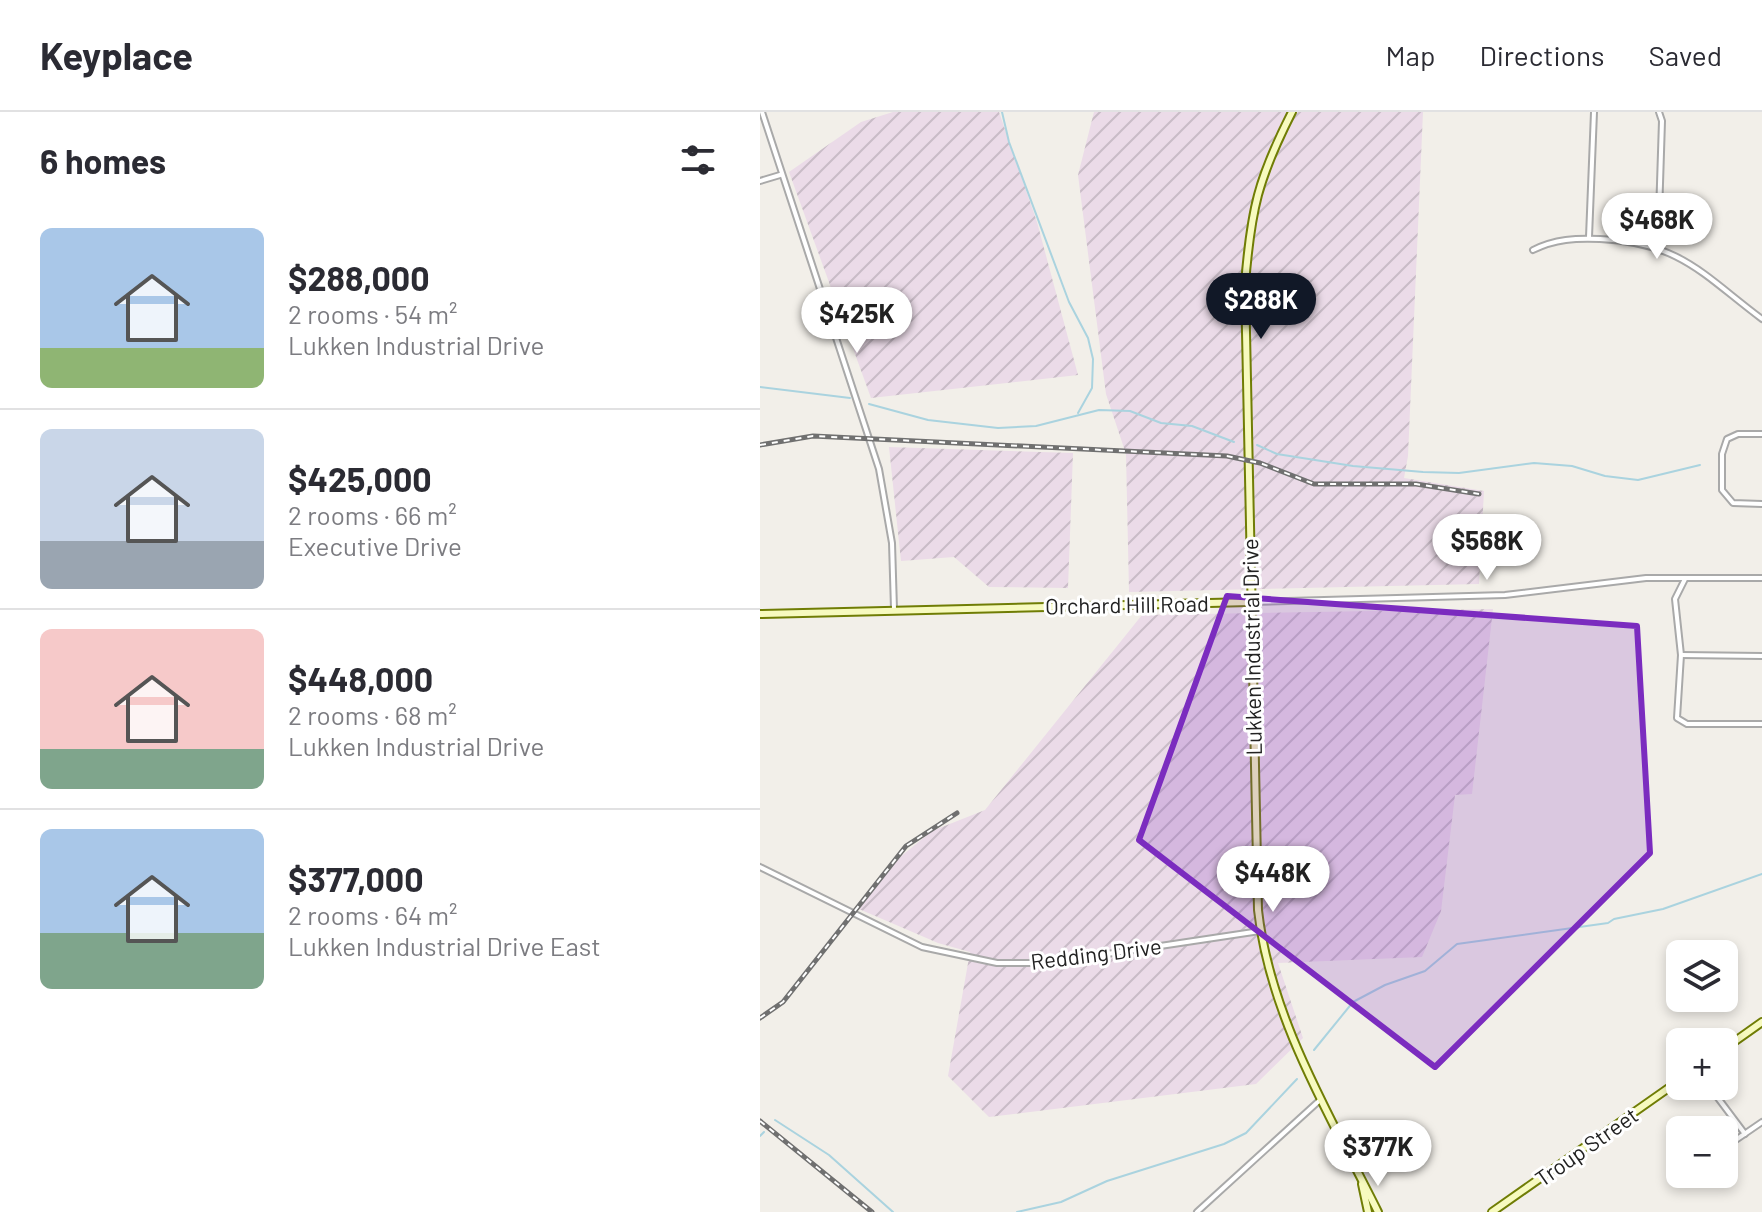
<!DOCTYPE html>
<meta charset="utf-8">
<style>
body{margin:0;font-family:Barlow,sans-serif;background:#f2f2f3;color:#2b2b33;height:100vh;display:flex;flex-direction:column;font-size:30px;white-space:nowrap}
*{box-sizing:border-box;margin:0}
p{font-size:26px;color:#7c7c81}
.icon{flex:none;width:44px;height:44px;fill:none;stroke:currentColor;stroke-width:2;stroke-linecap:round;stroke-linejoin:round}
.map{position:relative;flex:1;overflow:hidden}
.sheet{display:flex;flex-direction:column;background:#fff;width:760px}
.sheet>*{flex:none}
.fabs{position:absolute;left:906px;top:828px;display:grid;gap:16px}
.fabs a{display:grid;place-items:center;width:72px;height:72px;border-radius:12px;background:#fff;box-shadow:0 4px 12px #0003;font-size:40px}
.price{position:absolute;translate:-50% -68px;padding:0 18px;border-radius:28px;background:#fff;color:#222;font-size:26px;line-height:52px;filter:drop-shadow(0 2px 4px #0008)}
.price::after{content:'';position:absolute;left:50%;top:48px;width:24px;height:18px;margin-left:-12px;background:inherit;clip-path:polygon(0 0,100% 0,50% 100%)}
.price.on{background:#111827;color:#fff}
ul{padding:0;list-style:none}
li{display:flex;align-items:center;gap:24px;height:200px;padding:0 40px}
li+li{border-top:2px solid #e1e1e2}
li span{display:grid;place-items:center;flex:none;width:224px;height:160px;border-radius:12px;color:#555}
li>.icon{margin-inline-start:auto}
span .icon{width:96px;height:96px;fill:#fffc;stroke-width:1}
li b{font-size:34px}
h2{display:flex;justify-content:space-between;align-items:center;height:96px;padding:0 40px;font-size:34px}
header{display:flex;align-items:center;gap:48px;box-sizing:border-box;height:112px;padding:0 40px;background:#fff;border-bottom:2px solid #e1e1e2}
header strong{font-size:38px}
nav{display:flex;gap:44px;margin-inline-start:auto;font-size:28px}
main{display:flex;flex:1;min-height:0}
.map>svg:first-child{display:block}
</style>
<header>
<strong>Keyplace</strong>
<nav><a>Map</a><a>Directions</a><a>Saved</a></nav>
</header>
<main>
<section class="sheet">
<h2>6 homes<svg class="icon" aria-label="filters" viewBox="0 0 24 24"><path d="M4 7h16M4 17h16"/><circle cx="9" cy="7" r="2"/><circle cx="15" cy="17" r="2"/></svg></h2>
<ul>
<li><span style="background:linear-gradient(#a9c7e8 75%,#8fb573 0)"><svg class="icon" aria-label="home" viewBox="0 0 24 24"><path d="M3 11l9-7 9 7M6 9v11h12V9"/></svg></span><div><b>$288,000</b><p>2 rooms · 54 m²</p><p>Lukken Industrial Drive</p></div></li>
<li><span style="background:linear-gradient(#c9d6e8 70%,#9aa5b1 0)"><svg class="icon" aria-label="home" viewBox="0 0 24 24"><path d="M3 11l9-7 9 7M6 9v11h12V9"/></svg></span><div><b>$425,000</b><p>2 rooms · 66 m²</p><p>Executive Drive</p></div></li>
<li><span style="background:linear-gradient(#f6c9c9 75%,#7fa58c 0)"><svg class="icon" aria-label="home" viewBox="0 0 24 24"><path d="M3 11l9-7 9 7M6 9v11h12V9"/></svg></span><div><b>$448,000</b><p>2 rooms · 68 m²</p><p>Lukken Industrial Drive</p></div></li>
<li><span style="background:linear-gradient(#a9c7e8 65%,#7fa58c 0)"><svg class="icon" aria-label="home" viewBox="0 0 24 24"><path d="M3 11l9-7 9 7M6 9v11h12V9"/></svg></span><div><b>$377,000</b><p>2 rooms · 64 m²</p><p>Lukken Industrial Drive East</p></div></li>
</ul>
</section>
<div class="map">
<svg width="1002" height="1100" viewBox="0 0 1002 1100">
<defs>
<pattern id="industrial-furrows" width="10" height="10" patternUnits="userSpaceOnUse" patternTransform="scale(2)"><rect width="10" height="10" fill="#ebdbe8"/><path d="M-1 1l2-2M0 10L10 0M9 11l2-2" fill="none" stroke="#c9bcc7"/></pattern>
</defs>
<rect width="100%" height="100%" fill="#f2efe9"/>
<!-- industrial -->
<g fill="url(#industrial-furrows)">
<polygon points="133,0 239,0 277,110 318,263 111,286 29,60 101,10"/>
<polygon points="334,0 663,0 648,344 644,366 724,379 719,472 369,480 366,342 346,282 318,63"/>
<polygon points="129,335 313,341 308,476 229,475 194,445 141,449"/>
<polygon points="733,497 712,682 695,683 681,799 662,845 518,851 543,926 496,972 229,1005 188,964 210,840 178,831 99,797 139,746 172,719 225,698 382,503"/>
</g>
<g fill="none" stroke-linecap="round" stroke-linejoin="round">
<!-- stream -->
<g stroke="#aad3df" stroke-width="2">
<polyline points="242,0 249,30 309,190 328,226 333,247 332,276 318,301"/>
<polyline points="0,275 90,286"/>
<polyline points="109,292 168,308 238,316 276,314 339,298 370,299 401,311 432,314 474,330"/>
<polyline points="497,333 517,342 593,354 663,360 699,361 774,351 812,354 845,364 878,368 940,353"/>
<polyline points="554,938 593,890 625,873 665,859 697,832 848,811 854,807 903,797 1002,762"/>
<polyline points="15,1008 69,1043 133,1100"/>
<polyline points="0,1024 4,1020"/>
<polyline points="257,1100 301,1090 347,1069 464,1032 486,1021 537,967"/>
</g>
<!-- street casing -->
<g stroke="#a9a9a9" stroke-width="8">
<g id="street">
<polyline points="2,0 119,357 132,431 134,497"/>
<polyline points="0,69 20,63"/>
<polyline points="829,125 834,0"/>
<polyline points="898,134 902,9 899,0"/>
<path d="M773 138C795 127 816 126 840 127 921 131 942 162 1002 207"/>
<polyline points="1002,322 978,322 967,327 962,342 962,378 973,391 1002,392"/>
<polyline points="925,467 915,487 921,543 917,606 927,612 1002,612"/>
<polyline points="490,490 745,483 886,466 1002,466"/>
<polyline points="921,543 1002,544"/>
<polyline points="0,755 162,835 237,851 287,851 500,819"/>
<polyline points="949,974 985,1022"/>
<polyline points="964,1036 1002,1010"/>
<polyline points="437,1100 560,988"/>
</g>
</g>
<!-- secondary casing -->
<g stroke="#707d05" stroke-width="10">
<g id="secondary">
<path d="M532 0C498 67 491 97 485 172L498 798C510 906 571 1005 618 1100"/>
<polyline points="0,502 490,490"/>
<polyline points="964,937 1002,910"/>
<polyline points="602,1072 608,1100"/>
<polyline points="732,1100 920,968"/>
</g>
</g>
<!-- street -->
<use href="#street" stroke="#fff" stroke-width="4"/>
<!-- secondary -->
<use href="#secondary" stroke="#f7fabf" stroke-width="6"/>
<!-- rail casing -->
<g stroke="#707070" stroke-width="5">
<g id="rail">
<polyline points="0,333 53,324 467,344 500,351 554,372 656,372 719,382"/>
<polyline points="0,906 23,890 146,734 197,701"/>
<polyline points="0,1009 112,1100"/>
</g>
</g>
<!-- rail -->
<use href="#rail" stroke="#fff" stroke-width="2" stroke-dasharray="6" stroke-linecap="butt"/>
</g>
<!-- marked area -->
<path fill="#7b2cbf" fill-opacity="0.2" stroke="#7b2cbf" stroke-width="6" stroke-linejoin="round" d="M467 484 877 514 890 741 675 955 379 728Z"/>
<g text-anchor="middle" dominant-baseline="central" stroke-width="6" stroke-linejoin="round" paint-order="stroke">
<!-- street labels -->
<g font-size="22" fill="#222" stroke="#fff">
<text transform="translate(367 492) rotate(-1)">Orchard Hill Road</text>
<text transform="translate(491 535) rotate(-91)">Lukken Industrial Drive</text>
<text transform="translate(336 841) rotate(-7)">Redding Drive</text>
<text transform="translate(826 1034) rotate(-35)">Troup Street</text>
</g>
</g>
</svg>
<div class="fabs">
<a><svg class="icon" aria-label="layers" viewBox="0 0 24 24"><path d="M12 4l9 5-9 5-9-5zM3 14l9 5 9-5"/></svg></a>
<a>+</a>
<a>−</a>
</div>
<b class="price" style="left:897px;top:149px">$468K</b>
<b class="price on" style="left:501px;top:229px">$288K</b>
<b class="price" style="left:97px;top:243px">$425K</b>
<b class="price" style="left:727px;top:470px">$568K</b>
<b class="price" style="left:513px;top:802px">$448K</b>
<b class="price" style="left:618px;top:1076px">$377K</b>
</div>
</main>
